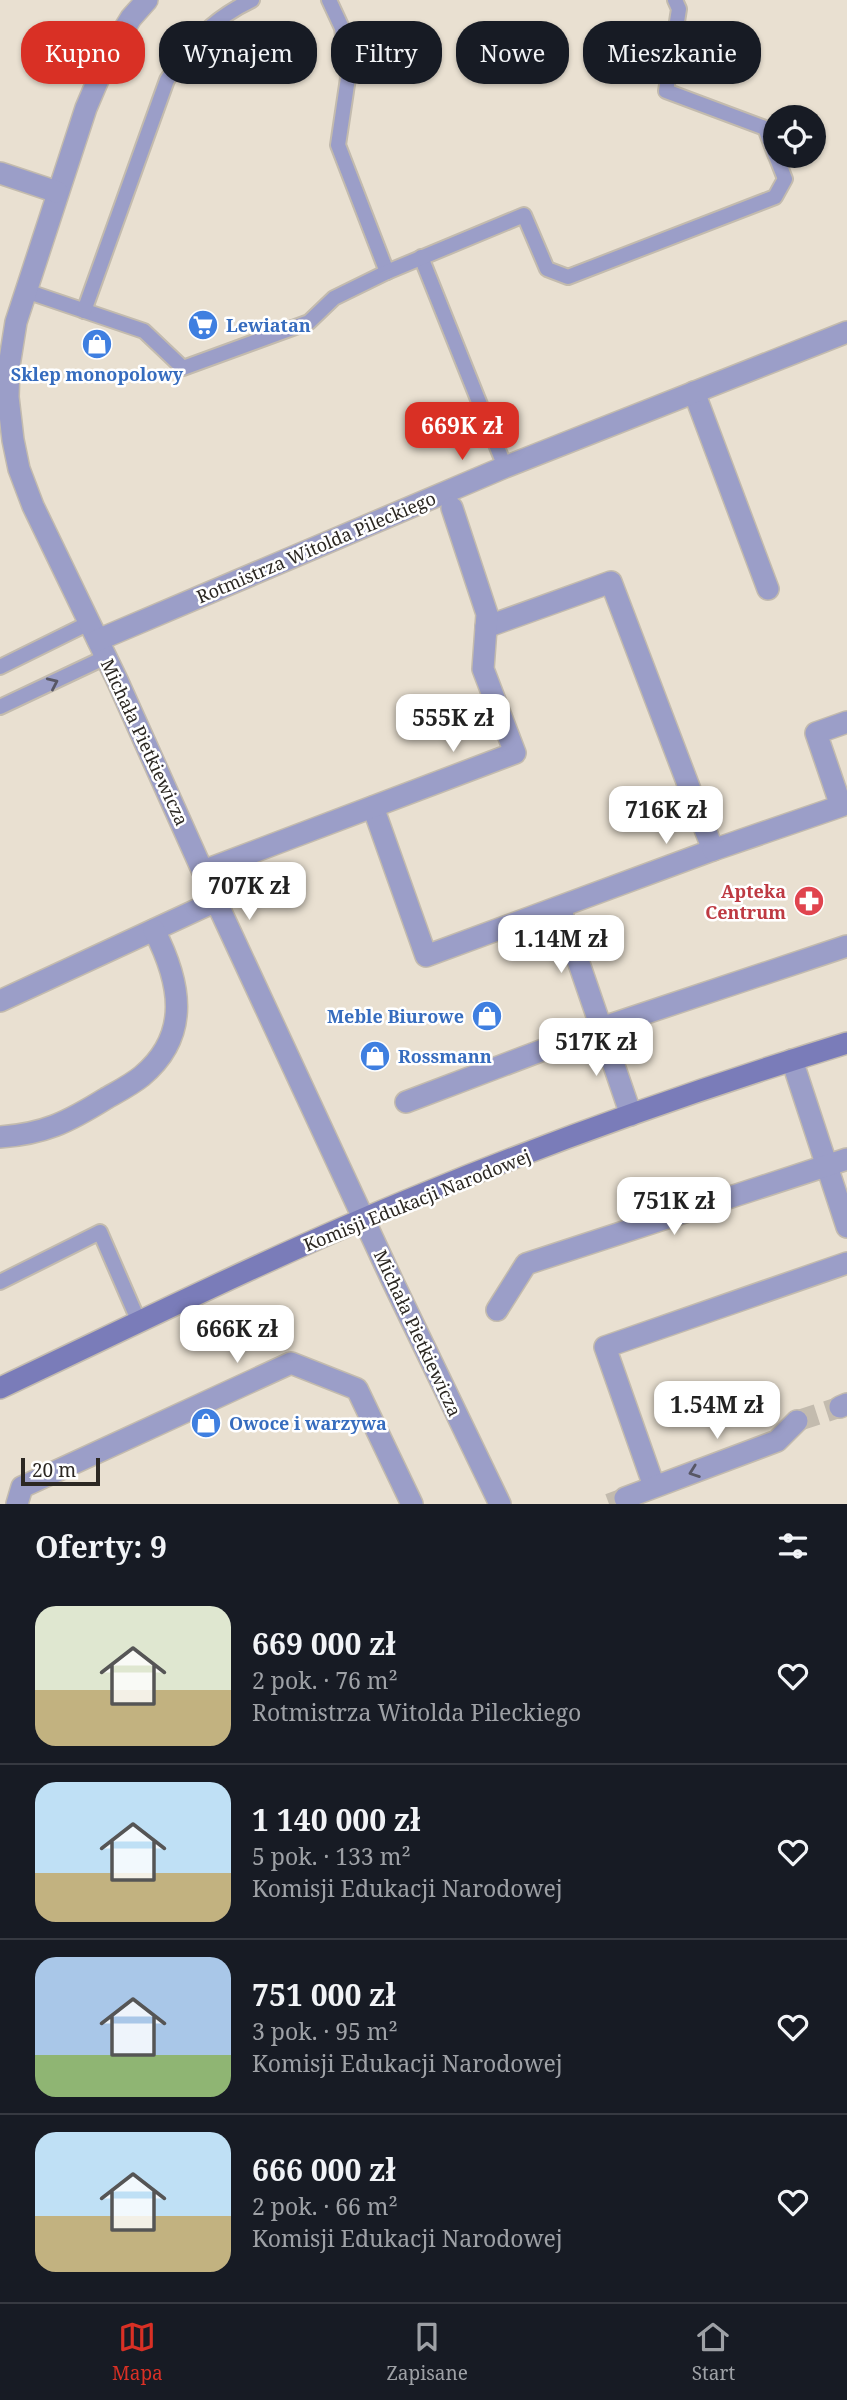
<!DOCTYPE html>
<html lang="pl">
<meta charset="utf-8">
<style>
body{margin:0;font-family:"Noto Serif",serif;background:#242831;color:#f1f3f6;height:100vh;display:flex;flex-direction:column;font-size:26px;white-space:nowrap}
*{box-sizing:border-box;margin:0}
p{font-size:23px;color:#9ea1a6}
.icon{flex:none;width:38px;height:38px;fill:none;stroke:currentColor;stroke-width:2;stroke-linecap:round;stroke-linejoin:round}
.map{position:relative;height:1504px;overflow:hidden}
.panel{display:flex;flex-direction:column;background:#171b24;flex:1}
.panel>*{flex:none}
.top-card{position:absolute;left:21px;top:21px;width:805px;height:63px;display:flex;gap:14px}
.buttons{position:absolute;left:763px;top:105px;display:grid;gap:14px}
.buttons a{display:grid;place-items:center;width:63px;height:63px;border-radius:50%;background:#171b24;box-shadow:0 2px 5px #0004;font-size:35px}
.scale{position:absolute;left:21px;bottom:18px;width:79px;box-sizing:border-box;padding-left:7px;border:4px solid #2c2823;border-top:0;font-size:19px;line-height:24px;white-space:nowrap;color:#2c2823;-webkit-text-stroke:5px #fff;paint-order:stroke}
.price{position:absolute;translate:-50% -60px;padding:0 16px;border-radius:14px;background:#fff;color:#222;font-size:23px;line-height:46px;filter:drop-shadow(0 2px 4px #0008)}
.price::after{content:'';position:absolute;left:50%;top:42px;width:21px;height:16px;margin-left:-10px;background:inherit;clip-path:polygon(0 0,100% 0,50% 100%)}
.price.active{background:#d93025;color:#fff}
ul{padding:0;list-style:none}
li{display:flex;align-items:center;gap:21px;height:175px;padding:0 35px}
li+li{border-top:2px solid #363941}
li span{display:grid;place-items:center;flex:none;width:196px;height:140px;border-radius:21px;color:#555}
li>.icon{margin-inline-start:auto}
span .icon{width:84px;height:84px;fill:#fffc;stroke-width:1}
li b{font-size:30px}
h2{display:flex;justify-content:space-between;align-items:center;height:84px;padding:0 35px;font-size:30px}
.chip{padding:0 24px;border-radius:28px;background:#171b24;box-shadow:0 2px 5px #0004;font-size:24px;line-height:63px}
.chip.active{background:#d93025;color:#fff}
.tab-bar{display:flex;justify-content:space-around;align-items:center;height:98px;border-top:2px solid #363941;background:#171b24;font-size:19px;color:#9ea1a6}
.tab-bar a{display:grid;justify-items:center;gap:4px}
.tab-bar .active{color:#d93025}
.map>svg:first-child{display:block}
</style>
<div class="map">
<svg width="847" height="1504" viewBox="0 0 847 1504">
<rect width="100%" height="100%" fill="#e9e0d1"/>
<g fill="none" stroke-linecap="round" stroke-linejoin="round">
<!-- street-tunnel -->
<g stroke="#c3bbae" stroke-width="21" stroke-dasharray="21 10" stroke-linecap="butt">
<polyline points="797,1421 840,1407"/>
<polyline points="609,1504 625,1498"/>
</g>
<!-- lane casing -->
<g stroke="#c3bbae" stroke-width="18">
<g id="lane">
<polyline points="329,0 342,28 348,78 338,145 387,272"/>
<polyline points="675,0 679,9 666,91 765,128 775,154"/>
<polyline points="421,257 505,467"/>
<polyline points="26,291 144,331 183,368 309,322 334,298 387,272 524,215 547,269 568,277 775,197 785,179 776,156"/>
<path d="M84 311 167 80C191 43 212 19 252 0"/>
<polyline points="0,667 89,623"/>
<polyline points="0,707 106,657"/>
<polyline points="0,1282 100,1232 139,1322"/>
</g>
</g>
<!-- street casing -->
<g stroke="#c3bbae" stroke-width="24">
<g id="street">
<polyline points="147,0 131,18 109,54 86,108 16,322 9,366 8,397 13,440 19,469 33,506 117,680 216,901 392,1280 500,1504"/>
<polyline points="0,173 57,192"/>
<polyline points="694,392 768,589"/>
<polyline points="98,640 505,467 847,332"/>
<polyline points="373,807 426,956 713,850 611,582 486,627"/>
<polyline points="713,850 841,806 816,733 847,722"/>
<polyline points="203,871 515,753 483,669 487,614 452,508"/>
<polyline points="560,908 631,1115"/>
<polyline points="0,1001 216,901"/>
<polyline points="792,1060 847,1227"/>
<polyline points="406,1102 601,1028 847,946"/>
<path d="M0 1137C44 1134 68 1122 105 1099 117 1092 131 1085 142 1076 192 1034 180 981 154 930"/>
<polyline points="497,1310 526,1264 847,1159"/>
<polyline points="840,1407 847,1404"/>
<polyline points="654,1486 605,1347 847,1263"/>
<polyline points="625,1498 777,1441 797,1421"/>
<polyline points="17,1504 22,1487 291,1363 357,1389 412,1504"/>
</g>
</g>
<!-- secondary casing -->
<g stroke="#c3bbae" stroke-width="24">
<path id="secondary" d="M0 1388C140 1322 280 1252 423 1194 562 1137 704 1087 847 1043"/>
</g>
<!-- lane -->
<use href="#lane" stroke="#9b9ec8" stroke-width="14"/>
<!-- street -->
<use href="#street" stroke="#9b9ec8" stroke-width="21"/>
<!-- secondary -->
<use href="#secondary" stroke="#7a7cb9" stroke-width="21"/>
</g>
<!-- one-way arrows -->
<defs><path id="oneway-chevron" d="M-2-3.5L2.5 0L-2 3.5" fill="none" stroke-width="1.6" stroke-linecap="round" stroke-linejoin="round" transform="scale(1.75)"/></defs>
<g stroke="#585765">
<use href="#oneway-chevron" transform="translate(53 683) rotate(-25)"/>
<use href="#oneway-chevron" transform="translate(694 1472) rotate(160)"/>
</g>
<!-- icons -->
<defs>
<g id="supermarket-disc" transform="scale(1.575)"><circle r="9.5" fill="#3f7fe0" stroke="#fff"/><path d="M-6-5.5h2.5l.6 2H6L4.5 2H-2.5L-4.4-4H-6ZM-1.5 3.2a1.3 1.3 0 1 0 .1 0ZM3 3.2a1.3 1.3 0 1 0 .1 0Z" fill="#fff"/></g>
<g id="shop-disc" transform="scale(1.575)"><circle r="9.5" fill="#3f7fe0" stroke="#fff"/><path d="M-5-2.5h2.3a2.7 3.5 0 0 1 5.4 0H5L5.5 6h-11ZM-1.5-2.5h3a1.5 2.3 0 0 0-3 0Z" fill="#fff"/></g>
<g id="pharmacy-disc" transform="scale(1.575)"><circle r="9.5" fill="#e0444e" stroke="#fff"/><path d="M-2-6h4v4h4v4h-4v4h-4v-4h-4v-4h4Z" fill="#fff"/></g>
</defs>
<g fill-rule="evenodd">
<use href="#supermarket-disc" x="203" y="325"/>
<use href="#shop-disc" x="97" y="344"/>
<use href="#pharmacy-disc" x="809" y="901"/>
<use href="#shop-disc" x="487" y="1016"/>
<use href="#shop-disc" x="375" y="1056"/>
<use href="#shop-disc" x="206" y="1423"/>
</g>
<g text-anchor="middle" dominant-baseline="central" stroke-width="5" stroke-linejoin="round" paint-order="stroke">
<!-- shop labels -->
<g font-size="18" font-weight="bold" fill="#366cbe" stroke="#fff" text-anchor="start">
<text x="226" y="325">Lewiatan</text>
<text x="97" y="374" text-anchor="middle">Sklep monopolowy</text>
<text x="464" y="1016" text-anchor="end">Meble Biurowe</text>
<text x="398" y="1056">Rossmann</text>
<text x="229" y="1423">Owoce i warzywa</text>
</g>
<!-- street labels -->
<g font-size="18" fill="#2c2823" stroke="#fff">
<text transform="translate(316 547) rotate(-23)">Rotmistrza Witolda Pileckiego</text>
<text transform="translate(145 742) rotate(65)">Michała Pietkiewicza</text>
<text transform="translate(417 1200) rotate(-22)">Komisji Edukacji Narodowej</text>
<text transform="translate(418 1333) rotate(65)">Michała Pietkiewicza</text>
</g>
<!-- health labels -->
<g font-size="18" font-weight="bold" fill="#be3a42" stroke="#fff" text-anchor="end">
<text x="786" y="891">Apteka<tspan x="786" dy="21">Centrum</tspan></text>
</g>
</g>
</svg>
<div class="buttons">
<a><svg class="icon" aria-label="locate" viewBox="0 0 24 24"><circle cx="12" cy="12" r="6"/><path d="M12 2v4M12 18v4M2 12h4M18 12h4"/></svg></a>
</div>
<div class="scale">20 m</div>
<b class="price active" style="left:462px;top:462px">669K zł</b>
<b class="price" style="left:453px;top:754px">555K zł</b>
<b class="price" style="left:666px;top:846px">716K zł</b>
<b class="price" style="left:249px;top:922px">707K zł</b>
<b class="price" style="left:561px;top:975px">1.14M zł</b>
<b class="price" style="left:596px;top:1078px">517K zł</b>
<b class="price" style="left:674px;top:1237px">751K zł</b>
<b class="price" style="left:237px;top:1365px">666K zł</b>
<b class="price" style="left:717px;top:1441px">1.54M zł</b>
<div class="top-card">
<a class="chip active">Kupno</a>
<a class="chip">Wynajem</a>
<a class="chip">Filtry</a>
<a class="chip">Nowe</a>
<a class="chip">Mieszkanie</a>
</div>
</div>
<section class="panel">
<h2>Oferty: 9<svg class="icon" aria-label="filters" viewBox="0 0 24 24"><path d="M4 7h16M4 17h16"/><circle cx="9" cy="7" r="2"/><circle cx="15" cy="17" r="2"/></svg></h2>
<ul>
<li><span style="background:linear-gradient(#dfe7d0 60%,#c2b280 0)"><svg class="icon" aria-label="home" viewBox="0 0 24 24"><path d="M3 11l9-7 9 7M6 9v11h12V9"/></svg></span><div><b>669 000 zł</b><p>2 pok. · 76 m²</p><p>Rotmistrza Witolda Pileckiego</p></div><svg class="icon" aria-label="heart" viewBox="0 0 24 24"><path d="M12 20l-8-8c-3-5 5-10 8-4 3-6 11-1 8 4z"/></svg></li>
<li><span style="background:linear-gradient(#bfe0f5 65%,#c2b280 0)"><svg class="icon" aria-label="home" viewBox="0 0 24 24"><path d="M3 11l9-7 9 7M6 9v11h12V9"/></svg></span><div><b>1 140 000 zł</b><p>5 pok. · 133 m²</p><p>Komisji Edukacji Narodowej</p></div><svg class="icon" aria-label="heart" viewBox="0 0 24 24"><path d="M12 20l-8-8c-3-5 5-10 8-4 3-6 11-1 8 4z"/></svg></li>
<li><span style="background:linear-gradient(#a9c7e8 70%,#8fb573 0)"><svg class="icon" aria-label="home" viewBox="0 0 24 24"><path d="M3 11l9-7 9 7M6 9v11h12V9"/></svg></span><div><b>751 000 zł</b><p>3 pok. · 95 m²</p><p>Komisji Edukacji Narodowej</p></div><svg class="icon" aria-label="heart" viewBox="0 0 24 24"><path d="M12 20l-8-8c-3-5 5-10 8-4 3-6 11-1 8 4z"/></svg></li>
<li><span style="background:linear-gradient(#bfe0f5 60%,#c2b280 0)"><svg class="icon" aria-label="home" viewBox="0 0 24 24"><path d="M3 11l9-7 9 7M6 9v11h12V9"/></svg></span><div><b>666 000 zł</b><p>2 pok. · 66 m²</p><p>Komisji Edukacji Narodowej</p></div><svg class="icon" aria-label="heart" viewBox="0 0 24 24"><path d="M12 20l-8-8c-3-5 5-10 8-4 3-6 11-1 8 4z"/></svg></li>
</ul>
</section>
<nav class="tab-bar">
<a class="active"><svg class="icon" aria-label="map" viewBox="0 0 24 24"><path d="M3 6l6-2 6 2 6-2v14l-6 2-6-2-6 2zM9 4v14M15 6v14"/></svg>Mapa</a>
<a><svg class="icon" aria-label="saved" viewBox="0 0 24 24"><path d="M7 4h10v16l-5-4-5 4z"/></svg>Zapisane</a>
<a><svg class="icon" aria-label="home" viewBox="0 0 24 24"><path d="M3 11l9-7 9 7M6 9v11h12V9"/></svg>Start</a>
</nav>
